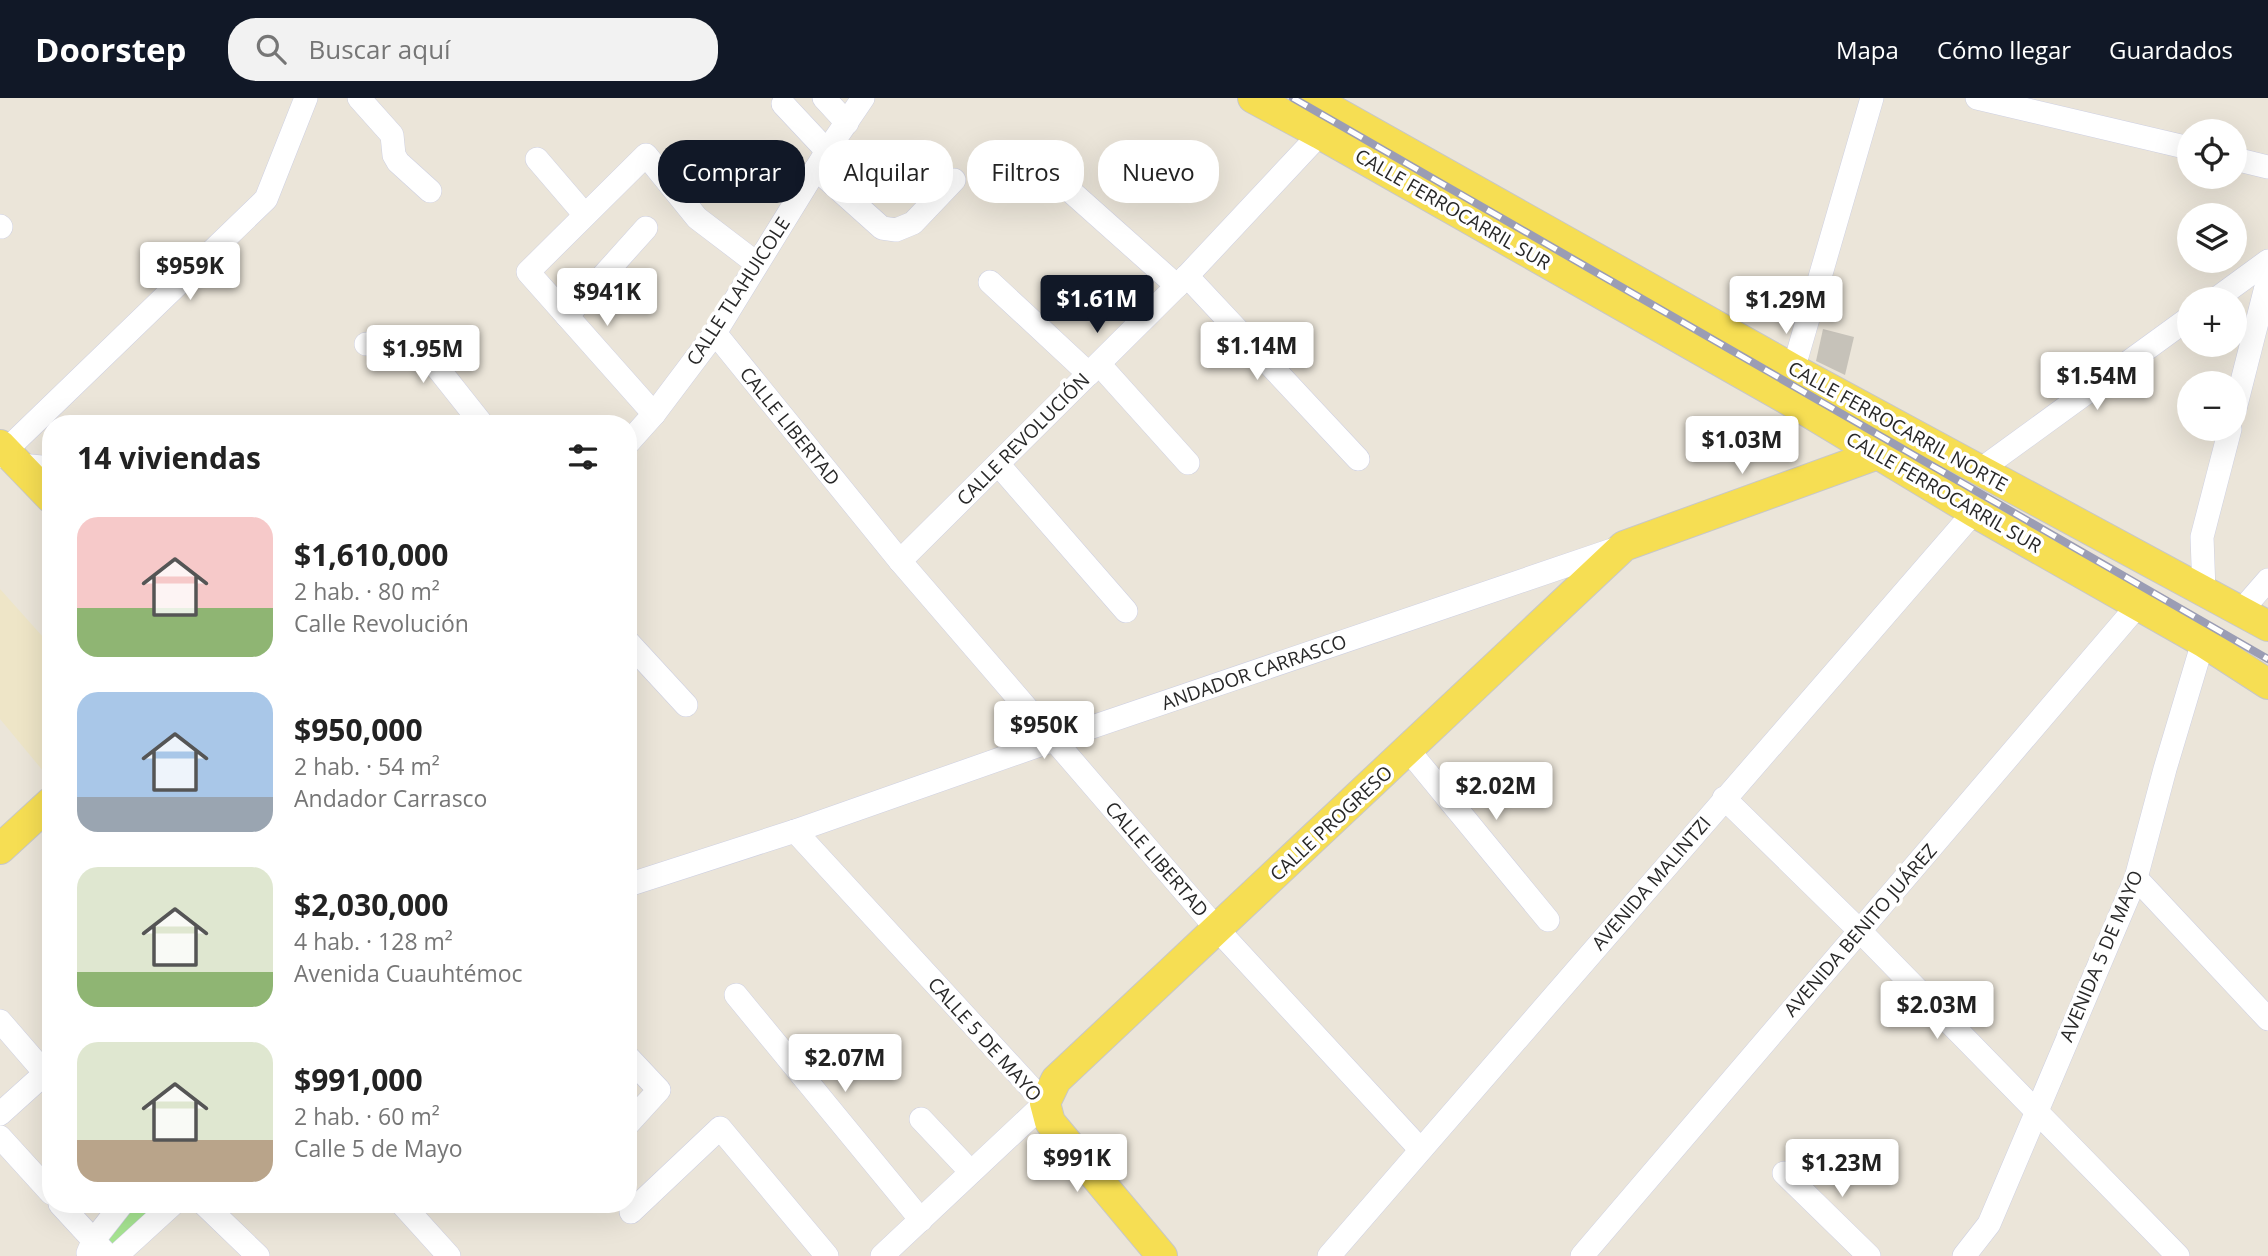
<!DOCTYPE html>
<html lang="es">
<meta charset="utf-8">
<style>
body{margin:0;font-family:"Open Sans",sans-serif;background:#f2f2f2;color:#222;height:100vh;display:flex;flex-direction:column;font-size:26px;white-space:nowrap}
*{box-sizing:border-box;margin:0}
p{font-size:23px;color:#767676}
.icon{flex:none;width:38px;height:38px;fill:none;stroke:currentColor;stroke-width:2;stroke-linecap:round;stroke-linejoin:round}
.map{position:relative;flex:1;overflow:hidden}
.drawer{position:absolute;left:42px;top:317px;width:595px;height:798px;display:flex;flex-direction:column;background:#fff;border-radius:28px;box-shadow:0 7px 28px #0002}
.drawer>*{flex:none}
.top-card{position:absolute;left:658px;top:42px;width:665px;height:63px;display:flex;gap:14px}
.fabs{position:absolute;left:2177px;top:21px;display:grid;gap:14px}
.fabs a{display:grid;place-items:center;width:70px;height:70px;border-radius:50%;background:#fff;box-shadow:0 7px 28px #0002;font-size:35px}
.price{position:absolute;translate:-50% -60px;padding:0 16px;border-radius:7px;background:#fff;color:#222;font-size:23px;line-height:46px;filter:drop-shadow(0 2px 4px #0008)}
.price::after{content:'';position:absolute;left:50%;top:42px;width:21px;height:16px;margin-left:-10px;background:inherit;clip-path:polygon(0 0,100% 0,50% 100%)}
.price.active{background:#111827;color:#fff}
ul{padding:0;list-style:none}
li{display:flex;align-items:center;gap:21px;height:175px;padding:0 35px}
li span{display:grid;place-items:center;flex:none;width:196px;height:140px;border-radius:21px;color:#555}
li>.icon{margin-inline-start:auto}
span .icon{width:84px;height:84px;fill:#fffc;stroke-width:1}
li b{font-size:30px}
h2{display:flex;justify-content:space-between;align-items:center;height:84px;padding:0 35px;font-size:30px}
.tag{padding:0 24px;border-radius:28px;background:#fff;box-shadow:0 7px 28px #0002;font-size:24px;line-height:63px}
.tag.active{background:#111827;color:#fff}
header{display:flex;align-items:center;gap:42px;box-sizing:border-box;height:98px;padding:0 35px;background:#111827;color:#fff}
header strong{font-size:33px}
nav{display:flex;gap:38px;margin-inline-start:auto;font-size:24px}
.search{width:490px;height:63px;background:#f2f2f2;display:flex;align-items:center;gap:18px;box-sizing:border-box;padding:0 24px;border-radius:28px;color:#767676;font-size:26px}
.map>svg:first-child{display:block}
</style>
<header>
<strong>Doorstep</strong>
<div class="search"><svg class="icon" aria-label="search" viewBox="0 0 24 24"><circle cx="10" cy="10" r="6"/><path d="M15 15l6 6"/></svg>Buscar aquí</div>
<nav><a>Mapa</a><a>Cómo llegar</a><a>Guardados</a></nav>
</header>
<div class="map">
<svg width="2268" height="1158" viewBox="0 0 2268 1158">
<rect width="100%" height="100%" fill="#ebe5d9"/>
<!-- education -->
<polygon fill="#eee5c7" points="0,491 51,548 49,680 0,621"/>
<!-- green -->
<polygon fill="#a7e592" points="127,1106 167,1106 114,1157 100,1141"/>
<!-- building -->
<polygon fill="#c6c2b9" points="1823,231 1854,239 1845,277 1816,263"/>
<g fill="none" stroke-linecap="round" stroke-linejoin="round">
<!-- minor casing -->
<g stroke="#ced0e2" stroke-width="24">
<g id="minor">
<polyline points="359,0 392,37 394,57 398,64 430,93"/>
<polyline points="824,0 847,25"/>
<polyline points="1977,0 2189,50"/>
<polyline points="783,6 827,53"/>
<polyline points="831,48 857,73"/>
<polyline points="537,61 585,117"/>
<polyline points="2235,61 2268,69"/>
<polyline points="816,71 882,130 896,132 913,125 954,82"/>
<polyline points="1058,82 1177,188"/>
<polyline points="0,128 1,129"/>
<polyline points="1187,178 1358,361"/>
<polyline points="990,184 1089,276"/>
<polyline points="2216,201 2268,163"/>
<polyline points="567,218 646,130"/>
<polyline points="715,235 900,463 1217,831 1420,1051"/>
<polyline points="366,246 409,248 424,253 482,326"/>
<polyline points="1099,266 1188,365"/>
<polyline points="1789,286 1872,0"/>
<polyline points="2235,311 2268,181"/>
<polyline points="654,316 528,174 646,57 697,120 756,165"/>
<polyline points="628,345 654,316 715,235 827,53 863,0"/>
<polyline points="0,358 266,101 306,0"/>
<polyline points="998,366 1126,513"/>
<polyline points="21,367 51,370"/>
<polyline points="1980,372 2189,220"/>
<polyline points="900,463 1187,178 1320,36"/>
<polyline points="2204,493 2202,439 2230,331"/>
<polyline points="2241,513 2268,482"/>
<polyline points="628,544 686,607"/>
<polyline points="1409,653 1548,822"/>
<polyline points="1724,700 1860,833 2178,1158"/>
<polyline points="795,733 1045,1005 882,1158"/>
<polyline points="2136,780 2268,921"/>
<polyline points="628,787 795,733 1054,642 1618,450"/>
<polyline points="736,897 921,1122"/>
<polyline points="0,923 45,975"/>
<polyline points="628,959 659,992 628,1026"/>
<polyline points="0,1016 51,970"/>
<polyline points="921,1021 971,1074"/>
<polyline points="0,1039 51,1095"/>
<polyline points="1784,1075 1869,1158"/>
<polyline points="60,1106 108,1158"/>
<polyline points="204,1106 258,1158"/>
<polyline points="402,1106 449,1158"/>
<polyline points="631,1114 720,1030 827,1158"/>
<polyline points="88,1155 93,1143 122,1106"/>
<polyline points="116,1158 173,1106"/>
<polyline points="1329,1158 1974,414"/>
<polyline points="1582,1158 2139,506"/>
<polyline points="1964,1158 1989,1126 2136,780 2165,671 2203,544"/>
</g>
</g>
<!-- major casing -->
<g stroke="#c7c7c7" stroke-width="32">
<g id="major">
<polyline points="1253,0 1320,36 1785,300 1974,414 2203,544 2268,586"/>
<polyline points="1311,0 1793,271 2268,528"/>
<polyline points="0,347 51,400"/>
<polyline points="0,751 51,704"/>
<polyline points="1162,1158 1050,1024 1045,1005 1056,982 1624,448 1878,356"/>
</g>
</g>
<!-- minor -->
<use href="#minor" stroke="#fff" stroke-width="23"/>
<!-- major -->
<use href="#major" stroke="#f6de53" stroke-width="30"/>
<!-- rail casing -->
<g stroke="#9b9db4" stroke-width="8">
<polyline id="rail" points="1293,0 2268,561"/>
</g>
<!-- rail -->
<use href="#rail" stroke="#fff" stroke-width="5" stroke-dasharray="16" stroke-linecap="butt"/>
</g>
<g text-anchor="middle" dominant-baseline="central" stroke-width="7" stroke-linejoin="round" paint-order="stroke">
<!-- street labels -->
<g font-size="19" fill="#282828" stroke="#fff">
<text transform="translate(1453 111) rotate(30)">CALLE FERROCARRIL SUR</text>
<text transform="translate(738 193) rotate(-57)">CALLE TLAHUICOLE</text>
<text transform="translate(790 328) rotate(51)">CALLE LIBERTAD</text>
<text transform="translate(1898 328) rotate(29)">CALLE FERROCARRIL NORTE</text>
<text transform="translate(1023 341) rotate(-45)">CALLE REVOLUCIÓN</text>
<text transform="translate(1944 394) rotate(30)">CALLE FERROCARRIL SUR</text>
<text transform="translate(1254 574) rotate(-19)">ANDADOR CARRASCO</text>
<text transform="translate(1331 725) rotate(-43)">CALLE PROGRESO</text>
<text transform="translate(1157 761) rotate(49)">CALLE LIBERTAD</text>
<text transform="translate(1651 785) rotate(-49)">AVENIDA MALINTZI</text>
<text transform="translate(1860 832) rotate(-49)">AVENIDA BENITO JUÁREZ</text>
<text transform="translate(2101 858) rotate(-67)">AVENIDA 5 DE MAYO</text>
<text transform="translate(985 941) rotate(48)">CALLE 5 DE MAYO</text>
</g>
</g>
</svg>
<div class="fabs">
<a><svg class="icon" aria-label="locate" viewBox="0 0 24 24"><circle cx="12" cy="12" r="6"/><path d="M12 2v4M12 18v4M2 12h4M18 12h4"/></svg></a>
<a><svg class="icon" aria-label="layers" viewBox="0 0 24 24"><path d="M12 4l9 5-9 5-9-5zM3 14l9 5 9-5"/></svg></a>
<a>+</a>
<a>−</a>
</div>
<b class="price" style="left:190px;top:204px">$959K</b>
<b class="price" style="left:607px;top:230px">$941K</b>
<b class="price active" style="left:1097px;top:237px">$1.61M</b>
<b class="price" style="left:1786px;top:238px">$1.29M</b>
<b class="price" style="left:1257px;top:284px">$1.14M</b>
<b class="price" style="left:423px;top:287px">$1.95M</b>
<b class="price" style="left:2097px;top:314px">$1.54M</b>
<b class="price" style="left:1742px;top:378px">$1.03M</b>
<b class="price" style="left:1044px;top:663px">$950K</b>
<b class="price" style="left:1496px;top:724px">$2.02M</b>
<b class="price" style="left:1937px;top:943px">$2.03M</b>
<b class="price" style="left:845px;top:996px">$2.07M</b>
<b class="price" style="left:1077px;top:1096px">$991K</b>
<b class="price" style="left:1842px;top:1101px">$1.23M</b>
<div class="top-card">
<a class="tag active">Comprar</a>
<a class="tag">Alquilar</a>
<a class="tag">Filtros</a>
<a class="tag">Nuevo</a>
</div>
<section class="drawer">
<h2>14 viviendas<svg class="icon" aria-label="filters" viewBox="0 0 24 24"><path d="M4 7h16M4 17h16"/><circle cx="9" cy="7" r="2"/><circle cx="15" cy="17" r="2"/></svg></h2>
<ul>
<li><span style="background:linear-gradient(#f6c9c9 65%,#8fb573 0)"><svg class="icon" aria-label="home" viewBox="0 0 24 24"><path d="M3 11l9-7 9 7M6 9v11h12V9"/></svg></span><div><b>$1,610,000</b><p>2 hab. · 80 m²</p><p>Calle Revolución</p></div></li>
<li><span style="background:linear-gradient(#a9c7e8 75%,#9aa5b1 0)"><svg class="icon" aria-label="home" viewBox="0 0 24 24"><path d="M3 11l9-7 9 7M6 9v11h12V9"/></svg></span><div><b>$950,000</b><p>2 hab. · 54 m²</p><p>Andador Carrasco</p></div></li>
<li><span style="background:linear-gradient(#dfe7d0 75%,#8fb573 0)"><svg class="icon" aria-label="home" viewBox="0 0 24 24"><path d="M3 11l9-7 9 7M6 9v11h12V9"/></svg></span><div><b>$2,030,000</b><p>4 hab. · 128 m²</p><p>Avenida Cuauhtémoc</p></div></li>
<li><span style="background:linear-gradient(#dfe7d0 70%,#b9a48a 0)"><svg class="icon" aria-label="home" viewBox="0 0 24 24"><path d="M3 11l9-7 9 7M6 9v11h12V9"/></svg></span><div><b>$991,000</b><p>2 hab. · 60 m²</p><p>Calle 5 de Mayo</p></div></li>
</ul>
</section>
</div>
